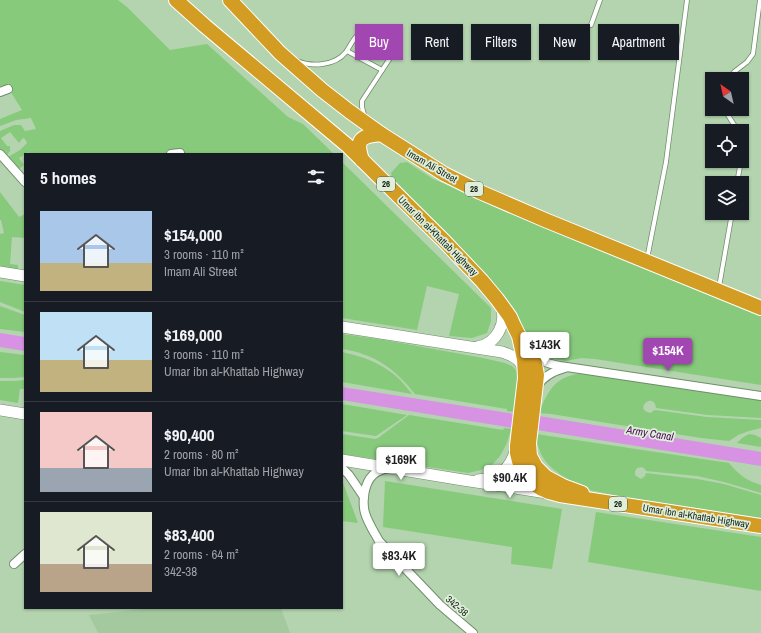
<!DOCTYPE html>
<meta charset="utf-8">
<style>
body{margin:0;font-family:"Archivo Narrow",sans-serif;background:#20242c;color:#f1f3f6;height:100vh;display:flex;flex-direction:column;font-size:15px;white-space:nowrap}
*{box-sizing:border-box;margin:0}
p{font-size:13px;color:#9ea1a6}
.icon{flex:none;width:22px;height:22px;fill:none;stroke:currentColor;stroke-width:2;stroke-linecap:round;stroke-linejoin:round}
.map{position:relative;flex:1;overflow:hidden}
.drawer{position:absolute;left:24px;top:153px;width:319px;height:456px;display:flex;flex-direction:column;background:#171b24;border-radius:0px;box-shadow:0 1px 3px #0004}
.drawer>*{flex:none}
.guide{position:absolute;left:355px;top:24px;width:346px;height:36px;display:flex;gap:8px}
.needle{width:26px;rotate:326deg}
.controls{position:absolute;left:705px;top:72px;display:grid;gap:8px}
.controls a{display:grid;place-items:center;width:44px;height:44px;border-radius:0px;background:#171b24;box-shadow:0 1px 3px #0004;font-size:20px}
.price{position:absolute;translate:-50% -34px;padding:0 9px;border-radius:4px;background:#fff;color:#222;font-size:13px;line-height:26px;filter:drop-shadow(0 1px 2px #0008)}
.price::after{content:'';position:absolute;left:50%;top:24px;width:12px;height:9px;margin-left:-6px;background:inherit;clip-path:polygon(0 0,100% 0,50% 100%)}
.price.current{background:#a247b2;color:#fff}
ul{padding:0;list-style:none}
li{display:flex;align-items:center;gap:12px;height:100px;padding:0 16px}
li+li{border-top:1px solid #363941}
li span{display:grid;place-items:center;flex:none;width:112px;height:80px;border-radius:0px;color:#555}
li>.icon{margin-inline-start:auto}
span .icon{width:48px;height:48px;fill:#fffc;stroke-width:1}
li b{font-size:17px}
h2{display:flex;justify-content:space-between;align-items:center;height:48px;padding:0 16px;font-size:17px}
.tag{padding:0 14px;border-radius:0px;background:#171b24;box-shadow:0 1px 3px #0004;font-size:14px;line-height:36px}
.tag.current{background:#a247b2;color:#fff}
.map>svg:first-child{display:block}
</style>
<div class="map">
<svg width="761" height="633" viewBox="0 0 761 633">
<rect width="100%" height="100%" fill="#b3d4ae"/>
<!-- built -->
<polygon fill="#a4c99e" points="154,608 281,608 290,633 98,633 89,615"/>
<!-- green -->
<g fill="#87ca7c">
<polygon points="0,0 118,0 127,7 170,50 207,44 288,117 303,124 334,154 30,154 28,152 19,158 24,165 19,169 6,158 20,150 27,143 25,139 23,138 19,143 10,132 1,138 7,146 10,146 10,151 7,155 2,154 0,152 0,131 14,125 21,125 25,131 36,129 31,118 16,120 0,126 0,119 22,110 7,86 0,90"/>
<polygon points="342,162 491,308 491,321 487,333 472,338 449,336 459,294 427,286 417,330 342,318"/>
<polygon points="407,162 433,179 761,316 761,385 595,359 581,358 566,361 540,357 449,237 392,177 391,173 400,163"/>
<polygon points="0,192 19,217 25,214 25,238 12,237 10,264 18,265 18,270 0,267 0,234 4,233 1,220 0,220"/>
<polygon points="0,281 25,285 25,312 0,302"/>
<polygon points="0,306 25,315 25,332 0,329"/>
<path d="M342 334 384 340 483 358 505 363 512 366 519 373V383L514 412 507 411V409L415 394C395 369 375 354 342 349Z"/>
<polygon points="0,352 25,355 25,377 14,378 0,378"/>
<path d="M342 352C362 356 381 363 397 377 403 382 407 388 412 394L342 382Z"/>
<path d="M584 373 761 400V418L708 415 656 408C654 391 633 409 650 413L655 410 707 417 761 420V428L749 431 738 435 729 441 701 438 551 414 539 413C549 388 556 376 584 373Z"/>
<polygon points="25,380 25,389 20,389 18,403 0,400 0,381 14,381"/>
<polygon points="342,404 407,415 376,436 342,431"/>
<polygon points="409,415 503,430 504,428 511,429 507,443 500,456 492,465 481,470 468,473 342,454 342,434 375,439 378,438"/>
<path d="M536 434 729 463C738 474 747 481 761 485V493L724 482 697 476 646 471 645 469 642 467 637 468C635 471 634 473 636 476L641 479 645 476 646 473 697 479 724 484 761 495V518L618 496 584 489 561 475 552 468 546 462 541 454 537 443Z"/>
<polygon points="749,434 755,435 761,438 761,447 737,443 742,438"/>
<polygon points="342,480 358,523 342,521"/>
<polygon points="385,481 562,509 552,569 511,564 512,547 383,527"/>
<polygon points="596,512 761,537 761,591 588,562"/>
</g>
<!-- water -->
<g fill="#d792e4">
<polygon points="0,333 25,337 25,351 0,347"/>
<polygon points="342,387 515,414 513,428 342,400"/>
<polygon points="539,416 761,452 761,466 537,430"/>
</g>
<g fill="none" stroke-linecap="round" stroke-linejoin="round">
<!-- lane casing -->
<g stroke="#6f8e6a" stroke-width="5.5">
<g id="lane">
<polyline points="591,25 600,0"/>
<polyline points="347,51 382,70"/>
<path d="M297 61C312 67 335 66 346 52 351 45 355 34 364 31 370 30 390 35 393 40 396 44 395 48 394 52L362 101V107L365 118"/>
<polyline points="732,79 734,72 747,62 753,54 760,0"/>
<polyline points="727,109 726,112 738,131"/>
<polyline points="742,145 743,150 742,156"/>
<polyline points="737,183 741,161"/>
<polyline points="647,259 666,162 687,0"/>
<polyline points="719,287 732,213"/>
</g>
</g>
<!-- street casing -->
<g stroke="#6f8e6a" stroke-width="10">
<g id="street">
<polyline points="0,92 8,89"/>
<polyline points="0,154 25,182"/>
<polyline points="171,154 180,153"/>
<path d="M534 354C542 362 549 364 560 366L761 396"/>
<path d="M537 387C543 376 554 371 565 368"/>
<polyline points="342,468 349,475 364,497"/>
<path d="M387 468C382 470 377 471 373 475 364 483 362 502 365 513 368 523 374 532 379 541L440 605 473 633"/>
<polyline points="14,564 25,554"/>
</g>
</g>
<!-- secondary casing -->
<g stroke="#6f8e6a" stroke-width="12">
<g id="secondary">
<polyline points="0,272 25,276"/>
<path d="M342 327 502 352C514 356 521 359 524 372"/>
<path d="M477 347C497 344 508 322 500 304"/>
<polyline points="0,410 25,414"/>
<polyline points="342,460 463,480 547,493"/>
<path d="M478 480C499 478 511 469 516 448"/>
</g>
</g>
<!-- highway casing -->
<g stroke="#fff" stroke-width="16">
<g id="highway">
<polyline points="176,0 205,26 348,146 445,242 482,281 497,299 510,317 514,326 519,336 524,359 525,378 517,446 517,453 519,461 524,473 534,484 540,488 549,492 560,495 761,526"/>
<polyline points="230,0 280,53 322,90 349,111 381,134 444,174 480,192 545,220 761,308"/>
<path d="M362 160C355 139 361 136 381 134"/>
<polyline points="526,344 534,359 537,375 529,443 530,456 536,467 546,477 563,486 582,493"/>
</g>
</g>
<!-- lane -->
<use href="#lane" stroke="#fff" stroke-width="4"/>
<!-- street -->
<use href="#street" stroke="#fff" stroke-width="8"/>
<!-- secondary -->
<use href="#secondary" stroke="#fff" stroke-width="11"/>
<!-- highway -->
<use href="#highway" stroke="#d39c22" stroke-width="14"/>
</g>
<g text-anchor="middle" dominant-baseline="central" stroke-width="3.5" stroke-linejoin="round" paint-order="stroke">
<!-- shield labels -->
<g fill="#dfefdc" stroke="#515e4f" stroke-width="1">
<rect x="377" y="177" width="18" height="14" rx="3"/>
<rect x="465" y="182" width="18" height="14" rx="3"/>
<rect x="609" y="497" width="18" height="14" rx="3"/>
</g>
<g font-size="9" font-weight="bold" fill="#142012">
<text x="386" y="184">26</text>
<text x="474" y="189">28</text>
<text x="618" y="504">26</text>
</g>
<!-- street labels -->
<g font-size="10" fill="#142012" stroke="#dfefdc">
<text transform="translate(432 166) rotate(30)">Imam Ali Street</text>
<text transform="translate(438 236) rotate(45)">Umar ibn al-Khattab Highway</text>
<text transform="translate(696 516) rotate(9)">Umar ibn al-Khattab Highway</text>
<text transform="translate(457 606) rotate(41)">342-38</text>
</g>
<!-- water labels -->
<g font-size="11" font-style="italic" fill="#480653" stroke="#dfefdc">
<text transform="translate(650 433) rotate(9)">Army Canal</text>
</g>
</g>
</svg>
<div class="controls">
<a><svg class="needle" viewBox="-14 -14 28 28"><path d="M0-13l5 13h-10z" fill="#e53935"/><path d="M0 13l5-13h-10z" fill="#9ea1a6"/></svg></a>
<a><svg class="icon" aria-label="locate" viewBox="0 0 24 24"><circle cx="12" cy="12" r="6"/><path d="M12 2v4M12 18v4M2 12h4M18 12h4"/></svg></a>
<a><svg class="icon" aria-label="layers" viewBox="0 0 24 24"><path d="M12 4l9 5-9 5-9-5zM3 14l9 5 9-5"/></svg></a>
</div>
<b class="price" style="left:545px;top:366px">$143K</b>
<b class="price current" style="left:668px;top:372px">$154K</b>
<b class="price" style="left:401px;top:481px">$169K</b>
<b class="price" style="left:510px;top:499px">$90.4K</b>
<b class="price" style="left:399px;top:577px">$83.4K</b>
<div class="guide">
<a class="tag current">Buy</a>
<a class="tag">Rent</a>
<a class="tag">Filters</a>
<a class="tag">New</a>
<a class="tag">Apartment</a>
</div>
<section class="drawer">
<h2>5 homes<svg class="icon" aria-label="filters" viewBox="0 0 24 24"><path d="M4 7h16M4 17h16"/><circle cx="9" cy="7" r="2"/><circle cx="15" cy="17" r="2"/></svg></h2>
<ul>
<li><span style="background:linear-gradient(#a9c7e8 65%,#c2b280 0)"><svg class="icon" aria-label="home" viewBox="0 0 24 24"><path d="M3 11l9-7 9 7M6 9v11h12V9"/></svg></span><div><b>$154,000</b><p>3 rooms · 110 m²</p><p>Imam Ali Street</p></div></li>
<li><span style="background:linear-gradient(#bfe0f5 60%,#c2b280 0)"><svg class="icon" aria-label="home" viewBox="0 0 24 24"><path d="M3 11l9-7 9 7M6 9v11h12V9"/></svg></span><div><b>$169,000</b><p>3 rooms · 110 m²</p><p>Umar ibn al-Khattab Highway</p></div></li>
<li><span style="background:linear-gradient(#f6c9c9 70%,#9aa5b1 0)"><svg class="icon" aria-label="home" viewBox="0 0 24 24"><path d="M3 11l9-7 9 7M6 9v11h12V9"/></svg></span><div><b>$90,400</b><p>2 rooms · 80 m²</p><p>Umar ibn al-Khattab Highway</p></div></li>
<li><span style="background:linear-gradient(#dfe7d0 65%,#b9a48a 0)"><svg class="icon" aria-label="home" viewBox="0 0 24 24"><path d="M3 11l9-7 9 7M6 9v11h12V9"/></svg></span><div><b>$83,400</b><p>2 rooms · 64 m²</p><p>342-38</p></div></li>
</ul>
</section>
</div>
